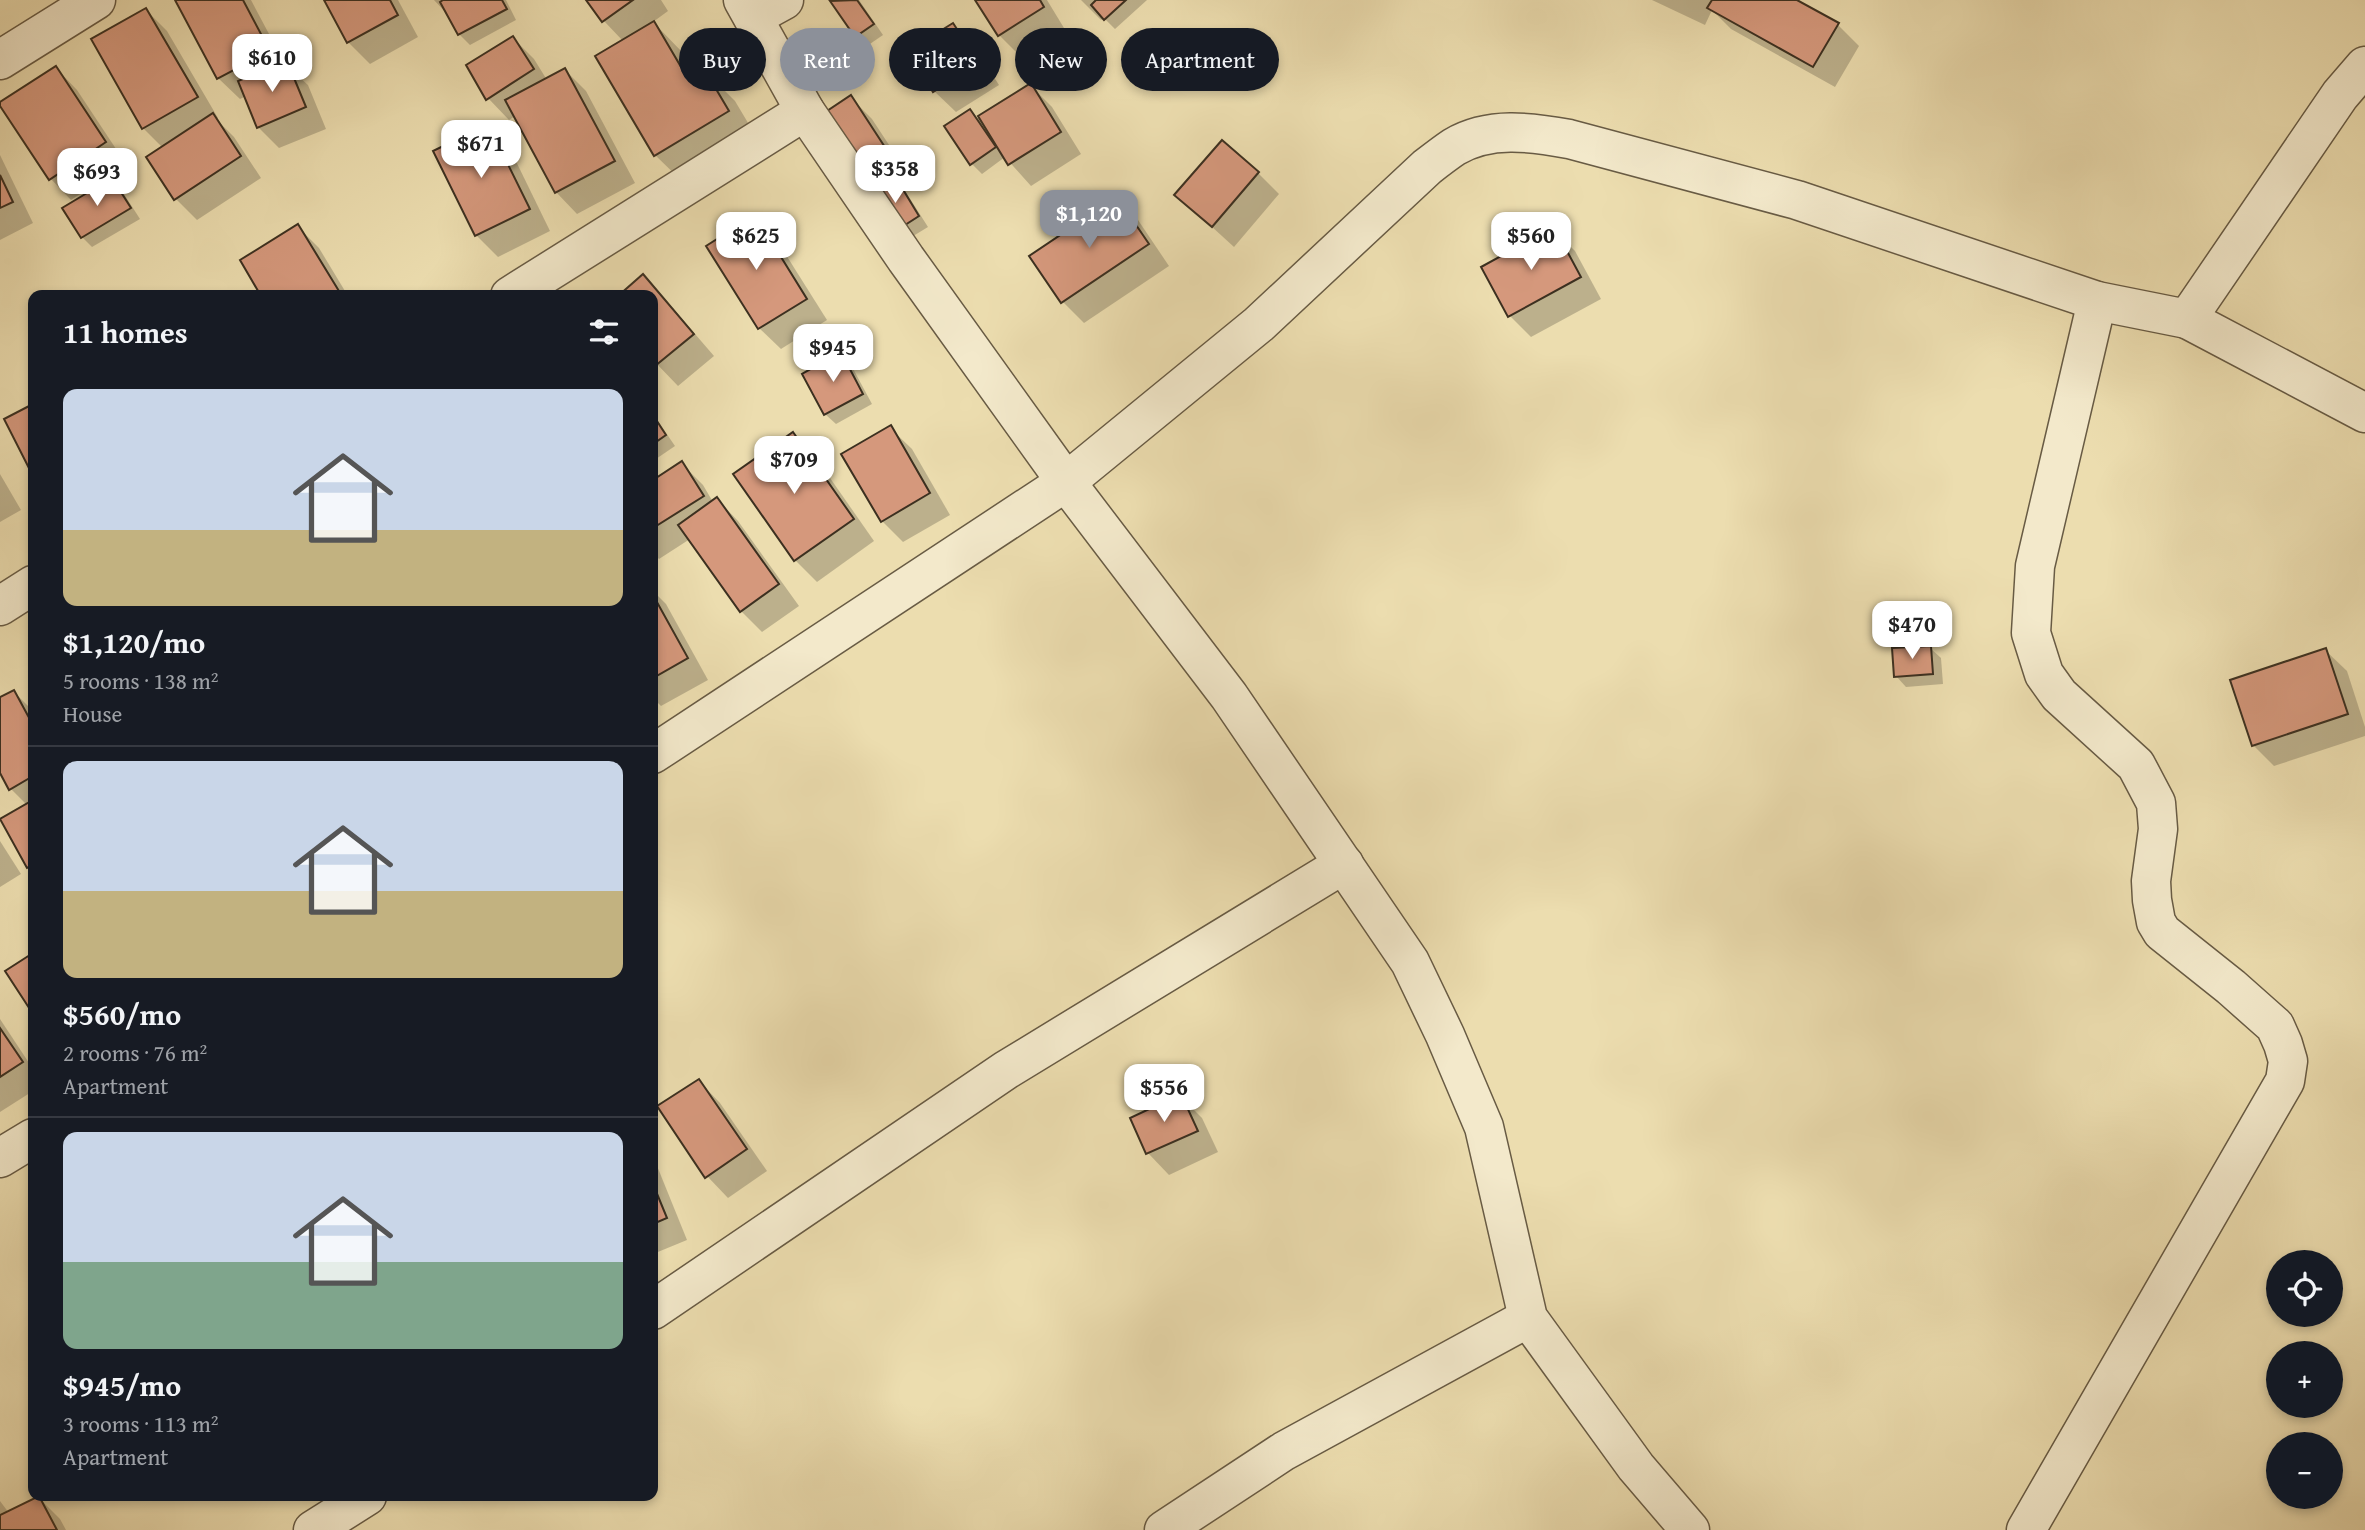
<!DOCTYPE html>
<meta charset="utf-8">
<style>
body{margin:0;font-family:"Gentium Book Plus",serif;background:#20242c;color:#f1f3f6;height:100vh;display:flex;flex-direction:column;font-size:26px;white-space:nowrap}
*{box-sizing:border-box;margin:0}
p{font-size:23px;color:#9ea1a6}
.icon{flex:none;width:38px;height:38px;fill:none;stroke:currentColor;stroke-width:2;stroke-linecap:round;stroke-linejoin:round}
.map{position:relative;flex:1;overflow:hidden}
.panel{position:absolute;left:28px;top:290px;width:630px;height:1211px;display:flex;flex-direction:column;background:#171b24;border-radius:14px;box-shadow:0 4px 10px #0003}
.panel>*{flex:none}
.guide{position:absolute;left:679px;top:28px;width:665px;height:63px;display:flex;gap:14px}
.buttons{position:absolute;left:2266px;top:1250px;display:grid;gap:14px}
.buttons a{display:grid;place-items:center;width:77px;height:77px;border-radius:50%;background:#171b24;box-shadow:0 4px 10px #0003;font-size:35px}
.price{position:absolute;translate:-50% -60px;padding:0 16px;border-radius:14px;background:#fff;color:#222;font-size:23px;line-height:46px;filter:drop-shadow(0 2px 4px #0008)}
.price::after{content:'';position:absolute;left:50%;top:42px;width:21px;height:16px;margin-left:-10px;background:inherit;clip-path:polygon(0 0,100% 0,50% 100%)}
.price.active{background:#8c9099;color:#fff}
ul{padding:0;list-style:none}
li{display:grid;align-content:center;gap:14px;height:371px;padding:0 35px}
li+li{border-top:2px solid #363941}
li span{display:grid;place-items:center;height:217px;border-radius:14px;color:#555}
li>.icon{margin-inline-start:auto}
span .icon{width:126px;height:126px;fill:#fffc;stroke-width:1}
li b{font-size:30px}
h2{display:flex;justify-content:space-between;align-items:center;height:84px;padding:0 35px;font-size:30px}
.pill{padding:0 24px;border-radius:32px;background:#171b24;box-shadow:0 4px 10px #0003;font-size:24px;line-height:63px}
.pill.active{background:#8c9099;color:#fff}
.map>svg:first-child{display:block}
</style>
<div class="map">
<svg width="2365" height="1530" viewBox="0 0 2365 1530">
<rect width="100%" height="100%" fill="#ecddaf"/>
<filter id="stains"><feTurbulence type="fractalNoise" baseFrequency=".00286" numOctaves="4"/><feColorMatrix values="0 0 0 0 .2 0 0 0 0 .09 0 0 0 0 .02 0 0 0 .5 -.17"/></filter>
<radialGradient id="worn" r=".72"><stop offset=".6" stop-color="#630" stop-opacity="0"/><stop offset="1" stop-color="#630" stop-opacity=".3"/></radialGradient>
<!-- shadow -->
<g fill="#0003">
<polygon points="177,0 251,0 285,64 308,85 326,129 279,148 258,127 246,96 240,99 218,78"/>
<polygon points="326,0 398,0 418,37 370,64 348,42"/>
<polygon points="434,0 506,0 516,20 470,45 459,34 448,15"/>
<polygon points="588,0 661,0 668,11 653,22 685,55 696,73 703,69 735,101 760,143 687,186 655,155 623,41 604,21"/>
<polygon points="834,0 859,0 883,35 867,46 857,36 833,1"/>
<polygon points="977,0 1047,0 1064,28 1020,56 999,35"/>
<polygon points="1081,0 1147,0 1115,29 1104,18 1101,20"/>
<polygon points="1652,0 1793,0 1838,25 1859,46 1835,87 1731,29 1712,10 1705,25"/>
<polygon points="146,10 167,31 218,118 216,119 234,137 261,178 197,220 176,199 148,158 163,148 143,128"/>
<polygon points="953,25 974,46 999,85 956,112 934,91"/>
<polygon points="513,38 534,59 547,80 565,70 586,91 635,183 577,214 556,192 515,116 509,120 488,98"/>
<polygon points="56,68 77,90 126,164 71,200 50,178"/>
<polygon points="1030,85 1052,107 1081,154 1031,186 1005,157 982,174 971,163 970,111 977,119"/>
<polygon points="851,98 872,119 912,180 902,186 928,227 905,241 873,194"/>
<polygon points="487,126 509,147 550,231 498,257 476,235"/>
<polygon points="0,155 33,223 0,240"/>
<polygon points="1258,173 1279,194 1234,247 1177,195"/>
<polygon points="112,180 122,191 140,219 92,247 82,237"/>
<polygon points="1117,199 1138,220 1169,266 1084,323 1063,302 1032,257"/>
<polygon points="755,217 776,239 827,320 781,349 759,328"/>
<polygon points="298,227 319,248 348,296 264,296"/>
<polygon points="1553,229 1575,251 1601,299 1531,337 1510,316"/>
<polygon points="643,277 664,298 714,356 678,386 653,360 653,296"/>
<polygon points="225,291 230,296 215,296"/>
<polygon points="841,355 851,365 872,404 836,424 825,414"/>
<polygon points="653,414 675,446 653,461"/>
<polygon points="890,428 912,449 950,515 903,542 882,521"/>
<polygon points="793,434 814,455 874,541 817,582 795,560 735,475"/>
<polygon points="682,464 703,485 713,502 717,499 738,521 799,606 762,632 741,611 690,539 659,559 653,553 653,482"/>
<polygon points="0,474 21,510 0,522"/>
<polygon points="653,591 666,604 708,680 661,706 653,698"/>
<polygon points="1930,648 1941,658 1943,684 1906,687 1896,676"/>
<polygon points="2325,650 2347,671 2365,727 2365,736 2274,766 2253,745"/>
<polygon points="14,692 33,711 33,872 1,820 27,805 10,788 0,770 0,699"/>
<polygon points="0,841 21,874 0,887"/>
<polygon points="0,1019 33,1069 33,1091 0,1112"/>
<polygon points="699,1081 720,1103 767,1171 728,1198 707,1176"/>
<polygon points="1181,1097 1202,1118 1218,1152 1169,1175 1148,1153"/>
<polygon points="653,1156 687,1240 653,1254"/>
<polygon points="39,1498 60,1519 66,1530 0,1530 0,1501 9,1513"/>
</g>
<!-- building -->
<g fill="#d5987c" stroke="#3c3020" stroke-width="2">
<polygon points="175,0 243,0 270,51 217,79"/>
<polygon points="324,0 390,0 398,15 347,43"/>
<polygon points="443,0 502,0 507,9 458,35 440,2"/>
<polygon points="586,0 633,0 602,22"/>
<polygon points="857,0 874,24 855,37 830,1"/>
<polygon points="975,0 1040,0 1044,7 998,36"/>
<polygon points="1096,0 1126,0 1104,20 1091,5"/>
<polygon points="1712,0 1797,0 1839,23 1813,67 1707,8"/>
<polygon points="146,8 198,97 142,129 91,39"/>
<polygon points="654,21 687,77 703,67 729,111 654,156 595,56"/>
<polygon points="953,23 979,63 933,92 908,51"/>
<polygon points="513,36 534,69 486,100 466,65"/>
<polygon points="287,61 306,107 257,128 238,81"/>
<polygon points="56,66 106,142 49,180 0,106 0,102"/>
<polygon points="565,68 615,161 555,193 505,100"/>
<polygon points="1031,83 1061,132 1008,165 978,116"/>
<polygon points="851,95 892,158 858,179 818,117"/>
<polygon points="970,109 996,147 970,165 944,126"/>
<polygon points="213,113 241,156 174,200 146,157"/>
<polygon points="488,124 530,209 475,236 433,151"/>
<polygon points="1222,140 1259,172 1212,227 1174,195"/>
<polygon points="0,175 13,202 0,208"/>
<polygon points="112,178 131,208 81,238 62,208"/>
<polygon points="896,178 919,216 894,232 871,194"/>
<polygon points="1117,197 1149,244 1061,303 1029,256"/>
<polygon points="755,215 807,299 758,329 706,246"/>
<polygon points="298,224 342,296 261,296 240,260"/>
<polygon points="1554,227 1581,277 1508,317 1481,267"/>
<polygon points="643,274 694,334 655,366 653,363 653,296 618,296"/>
<polygon points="841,352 863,394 824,415 802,374"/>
<polygon points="33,404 33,476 4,419"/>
<polygon points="653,415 666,435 653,444"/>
<polygon points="891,425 930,493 881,522 841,454"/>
<polygon points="793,432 854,519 794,561 733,474"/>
<polygon points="682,461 704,496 653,528 653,480"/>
<polygon points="717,497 779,584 740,612 678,525"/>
<polygon points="653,595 688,658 653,678"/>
<polygon points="1931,646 1933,674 1894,677 1892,648"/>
<polygon points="2326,648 2348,714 2252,746 2230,680"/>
<polygon points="14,690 33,725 33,776 9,790 0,773 0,697"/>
<polygon points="33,800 33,865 27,868 0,819"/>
<polygon points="33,953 33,1014 5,971"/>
<polygon points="0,1028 23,1062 0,1077"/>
<polygon points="699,1079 747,1149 705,1178 657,1106"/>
<polygon points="1181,1094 1198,1131 1146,1154 1130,1118"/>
<polygon points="653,1184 667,1218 653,1224"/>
<polygon points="39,1496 57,1530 0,1530 0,1515"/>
</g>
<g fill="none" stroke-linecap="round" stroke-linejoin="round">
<!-- street casing -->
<g stroke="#685b44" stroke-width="41">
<g id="street">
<path d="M743 0 805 111 906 259 1066 482 1259 324 1427 167C1436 160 1445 153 1454 147 1489 126 1531 132 1569 139L1797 200 2097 301 2187 319 2340 95 2365 66"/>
<polyline points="753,17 784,0"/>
<polyline points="0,60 96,0"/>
<polyline points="510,296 805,111"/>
<polyline points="2187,319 2365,413"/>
<polyline points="0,606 33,585"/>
<polyline points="653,754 1066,482 1229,696 1410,962 1445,1035 1484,1127 1528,1318 1636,1467 1690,1530"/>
<polyline points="0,1158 33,1138"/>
<polyline points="653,1310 1006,1070 1344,864"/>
<polyline points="313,1530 367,1496"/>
<polyline points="1164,1530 1284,1451 1528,1318"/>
<polyline points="2026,1530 2285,1081 2288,1061 2283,1044 2275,1026 2231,987 2162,932 2156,922 2152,900 2151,881 2158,829 2156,803 2136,765 2059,695 2044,674 2031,633 2035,566 2097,301"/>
</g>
</g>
<!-- street -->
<use href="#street" stroke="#f3e9cb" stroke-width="38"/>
</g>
<rect width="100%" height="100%" filter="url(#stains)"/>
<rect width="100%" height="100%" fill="url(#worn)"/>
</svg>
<div class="buttons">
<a><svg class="icon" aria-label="locate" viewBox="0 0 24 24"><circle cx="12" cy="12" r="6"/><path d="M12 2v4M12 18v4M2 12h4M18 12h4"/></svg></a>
<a>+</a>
<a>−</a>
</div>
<b class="price" style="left:272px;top:94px">$610</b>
<b class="price" style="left:481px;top:180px">$671</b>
<b class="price" style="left:895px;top:205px">$358</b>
<b class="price" style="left:97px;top:208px">$693</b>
<b class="price active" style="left:1089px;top:250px">$1,120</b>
<b class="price" style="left:756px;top:272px">$625</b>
<b class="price" style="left:1531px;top:272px">$560</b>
<b class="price" style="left:833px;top:384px">$945</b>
<b class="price" style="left:794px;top:496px">$709</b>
<b class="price" style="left:1912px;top:661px">$470</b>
<b class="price" style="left:1164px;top:1124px">$556</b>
<div class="guide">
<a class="pill">Buy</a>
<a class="pill active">Rent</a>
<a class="pill">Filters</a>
<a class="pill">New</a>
<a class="pill">Apartment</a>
</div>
<section class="panel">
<h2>11 homes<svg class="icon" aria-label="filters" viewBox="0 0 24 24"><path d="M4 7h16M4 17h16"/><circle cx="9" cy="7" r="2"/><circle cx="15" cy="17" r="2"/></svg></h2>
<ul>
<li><span style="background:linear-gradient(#c9d6e8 65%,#c2b280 0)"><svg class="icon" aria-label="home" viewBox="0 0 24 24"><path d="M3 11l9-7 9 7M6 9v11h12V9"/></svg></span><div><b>$1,120/mo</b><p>5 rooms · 138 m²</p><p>House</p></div></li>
<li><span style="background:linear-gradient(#c9d6e8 60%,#c2b280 0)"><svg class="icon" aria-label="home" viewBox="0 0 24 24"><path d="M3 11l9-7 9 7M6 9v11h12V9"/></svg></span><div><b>$560/mo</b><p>2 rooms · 76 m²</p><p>Apartment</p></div></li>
<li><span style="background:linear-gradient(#c9d6e8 60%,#7fa58c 0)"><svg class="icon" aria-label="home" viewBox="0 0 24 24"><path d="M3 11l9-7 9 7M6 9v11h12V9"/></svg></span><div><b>$945/mo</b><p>3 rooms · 113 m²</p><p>Apartment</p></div></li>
</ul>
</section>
</div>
